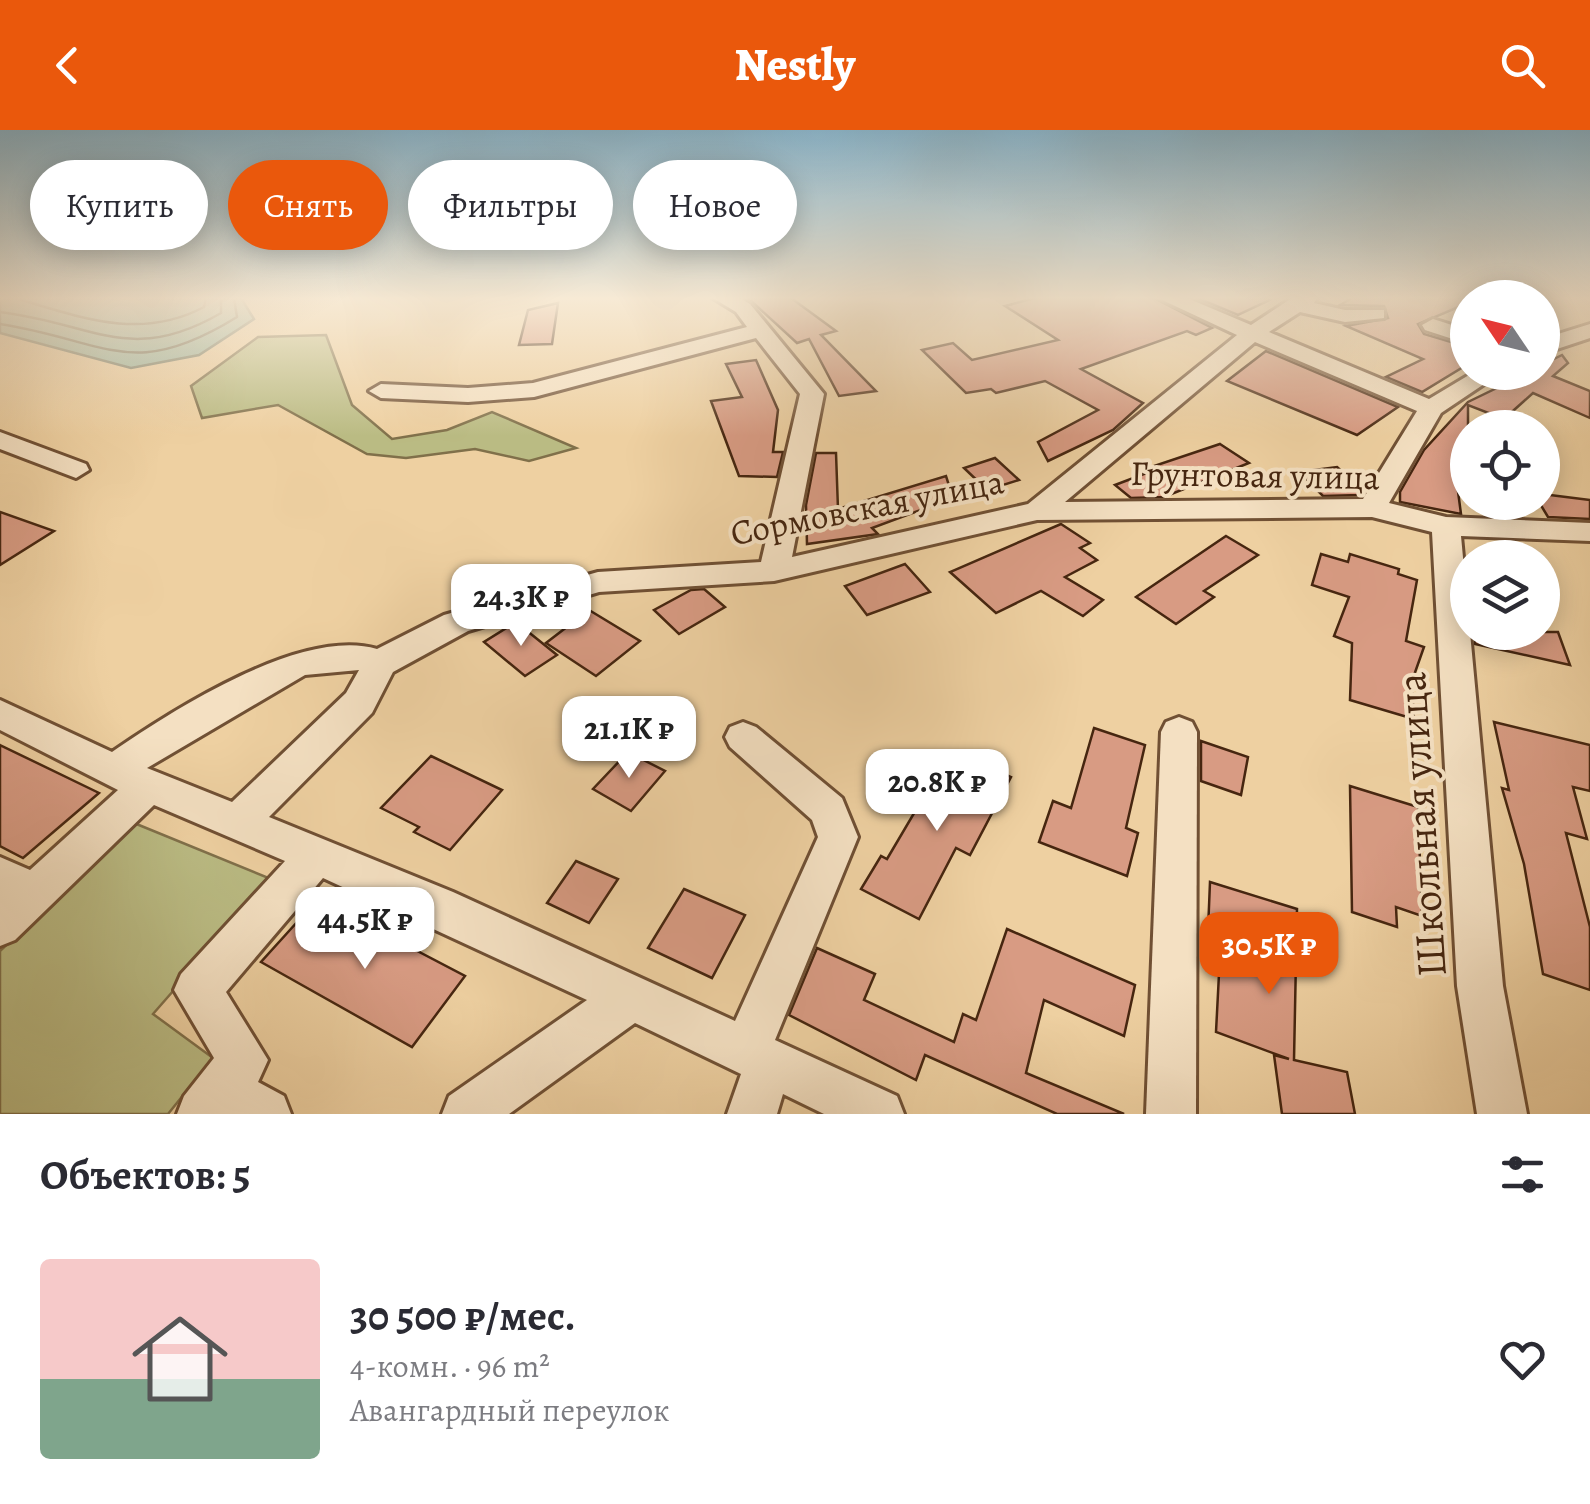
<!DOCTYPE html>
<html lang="ru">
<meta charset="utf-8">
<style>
body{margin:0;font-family:Alegreya,serif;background:#f7f7f7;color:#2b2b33;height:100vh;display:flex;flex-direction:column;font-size:38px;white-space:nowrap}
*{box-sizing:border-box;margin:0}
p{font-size:32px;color:#7c7c81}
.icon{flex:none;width:55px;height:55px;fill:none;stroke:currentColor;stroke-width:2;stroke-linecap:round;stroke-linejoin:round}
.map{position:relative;height:984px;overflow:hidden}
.panel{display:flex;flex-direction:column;background:#fff;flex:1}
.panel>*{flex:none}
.guide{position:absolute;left:30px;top:30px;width:1000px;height:90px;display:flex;gap:20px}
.needle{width:65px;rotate:305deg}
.fabs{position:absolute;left:1450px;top:150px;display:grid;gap:20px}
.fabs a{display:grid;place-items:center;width:110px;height:110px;border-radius:50%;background:#fff;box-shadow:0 5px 25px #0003;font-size:50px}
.price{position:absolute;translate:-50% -85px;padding:0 22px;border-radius:20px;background:#fff;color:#222;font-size:32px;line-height:65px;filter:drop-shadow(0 2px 5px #0008)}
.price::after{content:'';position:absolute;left:50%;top:60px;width:30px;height:22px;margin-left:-15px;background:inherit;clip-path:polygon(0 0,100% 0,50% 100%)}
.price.active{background:#ea580c;color:#fff}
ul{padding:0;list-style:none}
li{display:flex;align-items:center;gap:30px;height:250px;padding:0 40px}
li span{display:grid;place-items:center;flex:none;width:280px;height:200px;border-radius:10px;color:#555}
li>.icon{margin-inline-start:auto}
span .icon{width:120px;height:120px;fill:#fffc;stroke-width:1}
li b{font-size:42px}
h2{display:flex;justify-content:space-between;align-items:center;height:120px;padding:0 40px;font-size:42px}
.chip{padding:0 35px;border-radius:45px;background:#fff;box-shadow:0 5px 25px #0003;font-size:35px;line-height:90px}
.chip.active{background:#ea580c;color:#fff}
header{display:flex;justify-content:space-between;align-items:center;height:130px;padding:0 40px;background:#ea580c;color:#fff;font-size:45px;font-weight:800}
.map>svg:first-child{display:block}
</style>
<header><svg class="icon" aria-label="back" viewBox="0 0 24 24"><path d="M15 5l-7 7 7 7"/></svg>Nestly<svg class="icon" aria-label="search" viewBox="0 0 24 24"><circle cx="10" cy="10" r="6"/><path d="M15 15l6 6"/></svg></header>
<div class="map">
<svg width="1590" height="984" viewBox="0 0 1590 984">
<rect width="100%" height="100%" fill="#eed0a1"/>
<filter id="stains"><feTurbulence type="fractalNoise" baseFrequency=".002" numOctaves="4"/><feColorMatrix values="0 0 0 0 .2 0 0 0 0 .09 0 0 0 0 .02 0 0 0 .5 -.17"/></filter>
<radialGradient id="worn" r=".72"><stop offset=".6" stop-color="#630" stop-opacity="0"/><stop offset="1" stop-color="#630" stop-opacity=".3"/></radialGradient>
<!-- green -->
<g fill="#babb83" stroke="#80704a" stroke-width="2.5">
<polygon points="326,205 352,275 392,309 447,300 492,282 576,318 529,331 475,319 406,328 367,324 278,275 202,288 191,256 258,207"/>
<polygon points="134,693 271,749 153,884 213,928 168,984 0,984 0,821"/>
</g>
<!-- water -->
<polygon fill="#9ab7a1" stroke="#787d67" stroke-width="2.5" points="0,168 241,168 254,189 199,225 131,238 0,203"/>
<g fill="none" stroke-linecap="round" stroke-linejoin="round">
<!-- shore -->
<g stroke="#706e58" stroke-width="2.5">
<path d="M15 168C80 187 140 211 204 177L206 168"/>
<path d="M0 182C93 193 130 236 221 183V168"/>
<path d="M0 194C108 211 132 252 237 187L234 168"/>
</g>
</g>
<!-- building -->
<g fill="#d89b83" stroke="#462610" stroke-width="2.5">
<polygon points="748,168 791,168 836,201 821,205 876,261 839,266 809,209 797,213"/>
<polygon points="1035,168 1154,168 1212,198 1196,205 1187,201 1081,239 1143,273 1113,300 1048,331 1038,312 1098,280 1045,251 996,263 991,259 966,263 922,220 953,213 972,230 1058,210 1005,176"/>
<polygon points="1197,168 1274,168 1238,185"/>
<polygon points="1352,168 1468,168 1468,173 1418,194 1424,204 1468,217 1468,234 1422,262 1386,247 1423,229 1346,196 1388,188 1384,176 1340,175"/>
<polygon points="558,173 552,214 519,215 528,180"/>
<polygon points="1266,221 1398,277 1357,305 1227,251"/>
<polygon points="1562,225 1568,233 1553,246 1590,261 1590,288 1533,263 1504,289 1468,275 1468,336 1454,331 1461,384 1400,372 1400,362 1424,320 1468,272 1509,252 1505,250 1508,242 1542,242 1542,235"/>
<polygon points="756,230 778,280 773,322 783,322 777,347 739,346 711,271 742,267 726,234"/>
<polygon points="1220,314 1249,333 1164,367 1131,368 1115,355 1144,344 1139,341"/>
<polygon points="816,323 836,323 838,379 946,346 953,368 872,398 878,404 807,414 806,375"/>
<polygon points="995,328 1019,350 987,360 964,338"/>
<polygon points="1337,337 1363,361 1361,365 1323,366 1299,342"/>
<polygon points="1542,364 1590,370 1590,389 1548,387 1539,372"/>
<polygon points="0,382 54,401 0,435"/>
<polygon points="1061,394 1090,413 1080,418 1097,430 1065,447 1103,470 1083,486 1041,461 996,483 950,442"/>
<polygon points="1226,406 1258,425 1204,461 1214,467 1176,494 1136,467"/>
<polygon points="1321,424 1348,432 1350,424 1399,439 1398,444 1417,450 1406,511 1424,517 1412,551 1414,589 1350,570 1352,513 1334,506 1349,467 1312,455"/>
<polygon points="905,434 930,462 867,485 845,456"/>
<polygon points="704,459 725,477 679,504 654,480 691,460"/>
<polygon points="589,480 640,511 596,546 546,513"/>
<polygon points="516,492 557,525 525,546 484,512"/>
<polygon points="1475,502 1558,502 1570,535 1475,514"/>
<polygon points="1494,592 1590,615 1590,661 1573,657 1587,709 1566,703 1590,797 1590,860 1543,844 1524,734 1502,658 1509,660"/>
<polygon points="1094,598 1145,615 1126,698 1138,703 1127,746 1039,712 1053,671 1071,678"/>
<polygon points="1201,611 1248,627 1241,665 1201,651"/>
<polygon points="0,615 99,663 23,728 0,716"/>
<polygon points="628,622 665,641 631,681 593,659"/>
<polygon points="963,625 1011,647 970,725 956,718 919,789 861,759 881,726 887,729 943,634 955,639"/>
<polygon points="431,626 502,660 450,720 414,702 419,697 381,678"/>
<polygon points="1350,656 1418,677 1422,786 1396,777 1397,797 1352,782"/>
<polygon points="576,731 618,749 589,793 547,773"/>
<polygon points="1210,752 1297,779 1294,930 1347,942 1355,984 1282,984 1274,925 1289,929 1216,902 1221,805 1208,801"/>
<polygon points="684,759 745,785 712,848 648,818"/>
<polygon points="318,769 465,846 412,917 261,832"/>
<polygon points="1007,799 1135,855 1124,906 1044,870 1026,943 1124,984 1057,984 925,925 916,950 789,885 817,818 875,844 864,870 954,912 963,884 976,890"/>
</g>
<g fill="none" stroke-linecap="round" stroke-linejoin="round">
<!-- minor casing -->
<g stroke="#705034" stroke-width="6">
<g id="minor">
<path d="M713 168H740L750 174 824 264 792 427 1028 374 1237 205 1158 168H1187L1251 195 1292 168H1317L1314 173 1345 180H1384V188L1345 192 1300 182 1269 202 1429 269 1474 242H1502L1441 283 1389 373 1446 387 1590 393V411L1461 406 1503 856 1527 984H1477L1457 856 1432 402 1372 387 1037 390 774 451 599 462 468 501 393 542 372 583 269 687 453 762 735 891 818 707 812 690 730 617 725 607 730 597 743 592 756 597 842 668 858 707 775 910 897 966 904 984H824L783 964 777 984H727L741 944 635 893 509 984H442L449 966 587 870 323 748 226 862 268 930 258 952 284 966 291 984H177L184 966 214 928 174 860 181 844 285 731 154 675 15 810 0 816V727L30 740 118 660 0 600V570L112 622C173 580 302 497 377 519L444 485 598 442 761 432 800 264 756 208 534 267 468 272 381 268 369 261 381 254 468 258 533 253 747 197 736 182ZM1255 212 1417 281 1363 369 1065 372ZM359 540 346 563 232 672 147 638 305 545Z"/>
<polygon points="1433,189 1468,200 1468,214 1425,200 1422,195"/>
<polygon points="1590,194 1590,208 1542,224 1542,209"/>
<polygon points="0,302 86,334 89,340 76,348 0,319"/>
<polygon points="1179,587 1192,592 1197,602 1196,984 1146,984 1161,602 1166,592"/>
</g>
</g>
<!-- minor -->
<use href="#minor" fill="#f4e0c2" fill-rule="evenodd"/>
</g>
<!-- sky -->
<linearGradient id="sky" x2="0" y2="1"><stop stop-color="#89b5cc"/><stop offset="0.55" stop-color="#f7ead5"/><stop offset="1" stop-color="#f7ead5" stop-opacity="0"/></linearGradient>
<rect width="1590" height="306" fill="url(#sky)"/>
<g text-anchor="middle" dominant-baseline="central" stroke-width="8" stroke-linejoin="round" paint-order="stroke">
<!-- street labels -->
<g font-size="35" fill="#462610" stroke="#f4e0c2">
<text transform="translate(1255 345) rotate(1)">Грунтовая улица</text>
<text transform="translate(867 377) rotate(-11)">Сормовская улица</text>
</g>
<!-- near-street labels -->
<g font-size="42" fill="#462610" stroke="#f4e0c2">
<text transform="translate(1421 695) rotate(-94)">Школьная улица</text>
</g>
</g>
<rect width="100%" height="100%" filter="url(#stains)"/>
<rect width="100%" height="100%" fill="url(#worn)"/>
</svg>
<div class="fabs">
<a><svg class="needle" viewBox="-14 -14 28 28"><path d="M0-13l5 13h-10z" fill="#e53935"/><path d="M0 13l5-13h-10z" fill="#7c7c81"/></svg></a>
<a><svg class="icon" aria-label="locate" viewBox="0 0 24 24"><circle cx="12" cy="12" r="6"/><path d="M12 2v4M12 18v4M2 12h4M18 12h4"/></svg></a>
<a><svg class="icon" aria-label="layers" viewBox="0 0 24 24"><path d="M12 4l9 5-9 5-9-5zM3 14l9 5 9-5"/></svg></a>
</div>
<b class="price" style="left:521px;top:519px">24.3K ₽</b>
<b class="price" style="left:629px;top:651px">21.1K ₽</b>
<b class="price" style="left:937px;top:704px">20.8K ₽</b>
<b class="price" style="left:365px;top:842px">44.5K ₽</b>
<b class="price active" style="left:1269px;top:867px">30.5K ₽</b>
<div class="guide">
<a class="chip">Купить</a>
<a class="chip active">Снять</a>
<a class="chip">Фильтры</a>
<a class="chip">Новое</a>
</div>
</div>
<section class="panel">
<h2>Объектов: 5<svg class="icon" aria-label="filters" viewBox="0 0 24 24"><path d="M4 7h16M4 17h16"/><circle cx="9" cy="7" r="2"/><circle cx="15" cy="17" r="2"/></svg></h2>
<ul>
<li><span style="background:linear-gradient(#f6c9c9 60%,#7fa58c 0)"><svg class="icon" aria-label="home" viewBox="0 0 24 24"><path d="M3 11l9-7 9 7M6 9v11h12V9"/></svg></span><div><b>30 500 ₽/мес.</b><p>4-комн. · 96 m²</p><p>Авангардный переулок</p></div><svg class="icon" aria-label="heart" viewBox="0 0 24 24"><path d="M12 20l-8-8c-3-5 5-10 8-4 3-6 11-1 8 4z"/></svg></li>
</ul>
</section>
